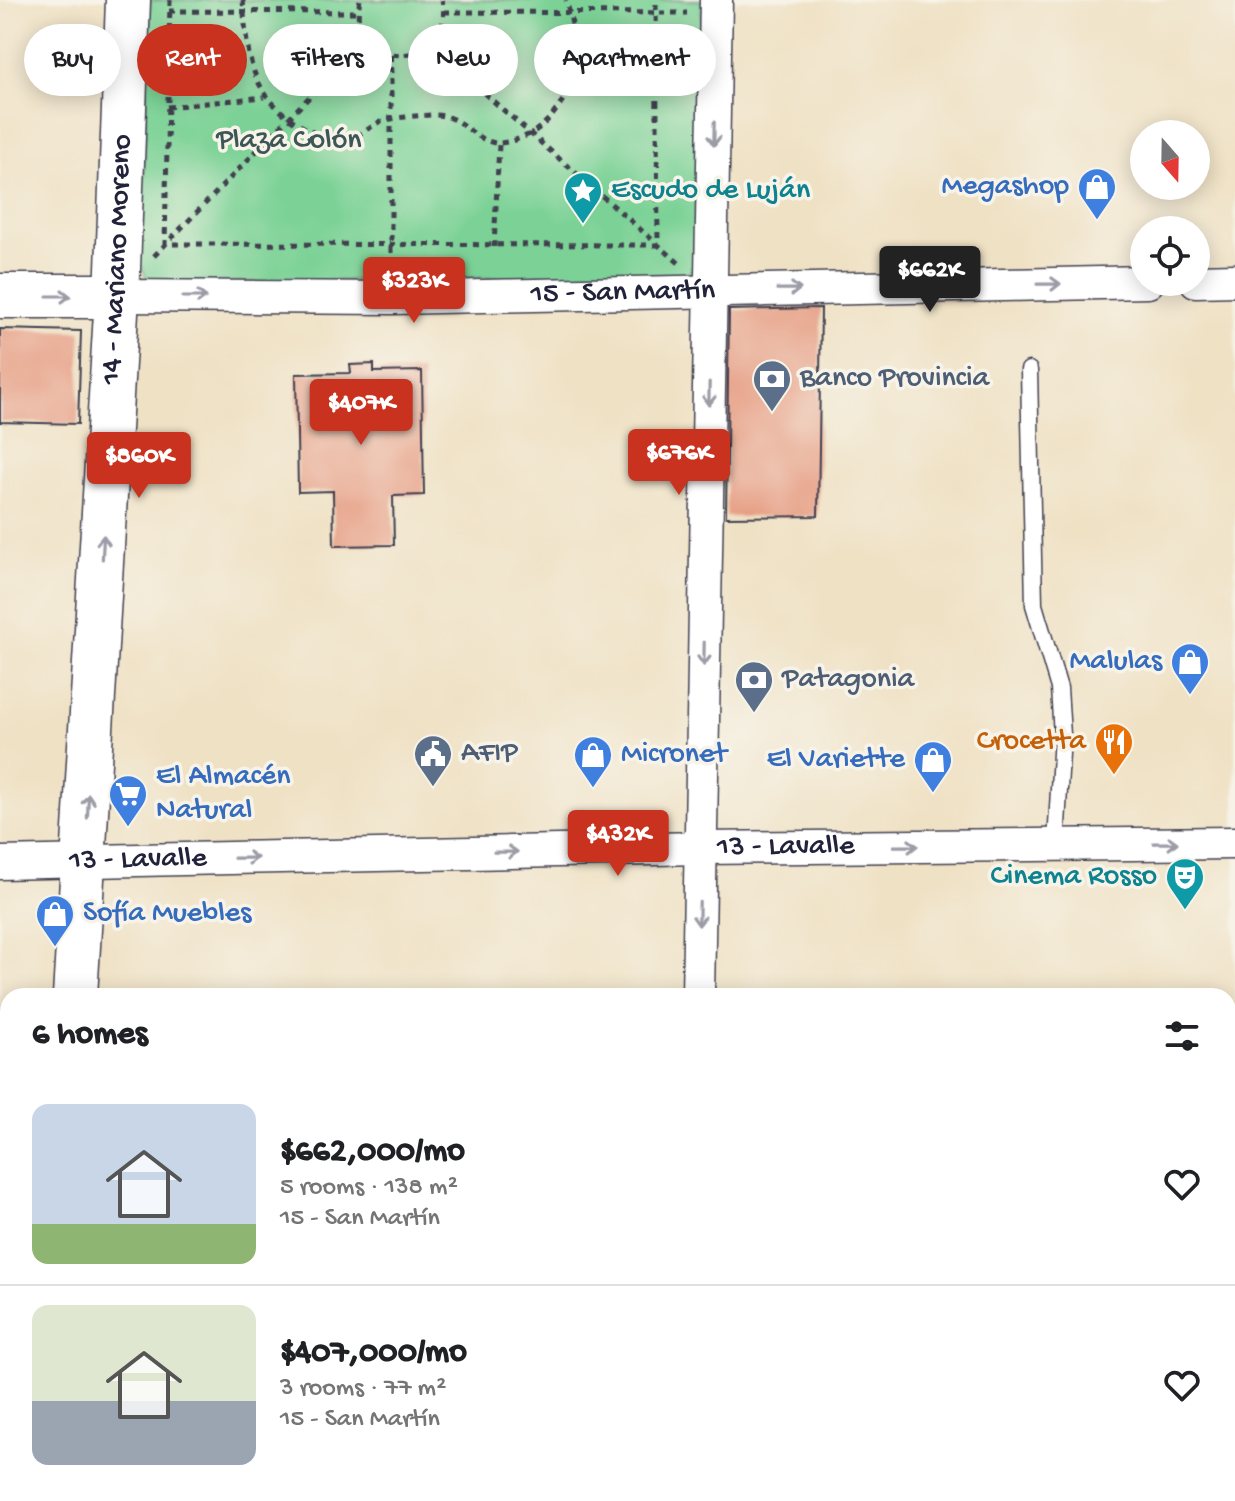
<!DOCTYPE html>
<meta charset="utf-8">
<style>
body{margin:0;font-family:"Gochi Hand",sans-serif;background:#f6f6f6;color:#202124;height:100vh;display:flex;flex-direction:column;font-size:30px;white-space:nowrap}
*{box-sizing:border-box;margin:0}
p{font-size:26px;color:#757577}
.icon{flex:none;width:44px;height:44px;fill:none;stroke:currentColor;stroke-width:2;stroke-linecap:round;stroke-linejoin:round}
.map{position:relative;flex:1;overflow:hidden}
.drawer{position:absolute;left:0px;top:988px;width:1236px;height:514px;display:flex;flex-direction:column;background:#fff;border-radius:24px 24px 0 0;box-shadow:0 4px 20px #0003}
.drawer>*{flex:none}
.banner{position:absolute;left:24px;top:24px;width:800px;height:72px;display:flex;gap:16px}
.needle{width:52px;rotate:160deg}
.fabs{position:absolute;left:1130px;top:120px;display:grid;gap:16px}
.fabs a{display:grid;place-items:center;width:80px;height:80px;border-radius:50%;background:#fff;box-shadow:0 4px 20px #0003;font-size:40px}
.price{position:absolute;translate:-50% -68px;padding:0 18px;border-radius:8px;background:#c8321e;color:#fff;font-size:26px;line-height:52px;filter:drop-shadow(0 2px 4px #0008)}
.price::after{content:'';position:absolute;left:50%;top:48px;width:24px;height:18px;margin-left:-12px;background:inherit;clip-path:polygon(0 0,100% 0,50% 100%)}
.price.selected{background:#222;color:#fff}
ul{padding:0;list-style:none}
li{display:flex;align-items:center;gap:24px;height:200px;padding:0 32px}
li+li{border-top:2px solid #e0e0e0}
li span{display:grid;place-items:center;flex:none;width:224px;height:160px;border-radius:16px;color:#555}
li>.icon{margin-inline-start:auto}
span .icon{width:96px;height:96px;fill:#fffc;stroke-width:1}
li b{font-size:34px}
h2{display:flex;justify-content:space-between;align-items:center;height:96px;padding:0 32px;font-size:34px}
.chip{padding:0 28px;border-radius:36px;background:#fff;box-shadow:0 4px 20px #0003;font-size:28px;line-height:72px}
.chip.selected{background:#c8321e;color:#fff}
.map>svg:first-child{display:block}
</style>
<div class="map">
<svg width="1235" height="1501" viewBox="0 0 1235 1501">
<rect width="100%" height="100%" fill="#f7f3e8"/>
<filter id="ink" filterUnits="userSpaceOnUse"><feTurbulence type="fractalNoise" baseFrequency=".0125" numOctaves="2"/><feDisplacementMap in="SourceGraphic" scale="16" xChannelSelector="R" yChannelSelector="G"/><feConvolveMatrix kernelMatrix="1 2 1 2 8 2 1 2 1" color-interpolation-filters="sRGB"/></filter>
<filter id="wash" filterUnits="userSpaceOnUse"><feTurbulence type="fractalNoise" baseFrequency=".006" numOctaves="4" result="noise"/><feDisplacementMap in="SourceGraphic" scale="32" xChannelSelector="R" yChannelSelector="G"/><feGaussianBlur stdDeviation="1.8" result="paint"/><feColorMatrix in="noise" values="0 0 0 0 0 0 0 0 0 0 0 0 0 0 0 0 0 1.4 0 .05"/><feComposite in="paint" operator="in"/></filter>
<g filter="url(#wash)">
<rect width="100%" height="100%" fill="#efe1c4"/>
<!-- green -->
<polygon fill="#7cd296" stroke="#4f7a68" stroke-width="2" points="150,0 702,0 694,271 684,275 154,284 148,281 140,264"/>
<g id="blocks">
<!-- building -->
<g fill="#e69c82">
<polygon points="821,308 818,516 726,517 729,310"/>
<polygon points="0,329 81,331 78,424 0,422"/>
<polygon points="374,364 374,372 422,371 424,495 393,496 394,545 334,546 333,491 298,492 296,374 351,373 350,365"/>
</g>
</g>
</g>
<g filter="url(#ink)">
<use href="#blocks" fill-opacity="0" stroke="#413f50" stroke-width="2"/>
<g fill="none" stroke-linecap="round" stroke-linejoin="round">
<!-- lane casing -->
<g stroke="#413f50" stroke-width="19">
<polyline id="lane" points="1029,370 1034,605 1059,688 1062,735 1056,844"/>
</g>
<!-- street casing -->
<g stroke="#413f50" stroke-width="35">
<g id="street">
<polyline points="1196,281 1235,280"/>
<path id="s1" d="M117 296 392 298 1148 282"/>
<path id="s2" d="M0 863 701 848 1235 843"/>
<polyline points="698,996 716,0"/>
<polyline points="1228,1404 1235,1403"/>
<polyline points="0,1426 8,1426"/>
<polyline points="688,1501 688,1494"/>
</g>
</g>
<!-- secondary casing -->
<g stroke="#413f50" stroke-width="47">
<g id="secondary">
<polyline points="0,296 117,296"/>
<path id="s3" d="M75 996 117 296 128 0"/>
<polyline points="42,1501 42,1494"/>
</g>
</g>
<!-- path -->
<g stroke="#413f50" stroke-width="5" stroke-dasharray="6 6" stroke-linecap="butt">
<polyline points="170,0 165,244 658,245 656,0"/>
<path d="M243 0C247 52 248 90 295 122 311 132 325 140 345 138 365 136 371 124 383 121 397 117 416 116 431 115 463 114 469 138 495 143 507 144 526 137 535 131 579 99 581 49 566 0"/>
<path d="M360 0C343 73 458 73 442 0"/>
<polyline points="169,11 357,12"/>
<polyline points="444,12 687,13"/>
<polyline points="430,46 679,263"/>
<polyline points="391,55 391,269"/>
<polyline points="167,107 264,97"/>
<polyline points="494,247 499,144"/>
<polyline points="154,256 366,39"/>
</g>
<!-- lane -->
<use href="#lane" stroke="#fff" stroke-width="16"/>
<!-- street -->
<use href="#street" stroke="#fff" stroke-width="32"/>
<!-- secondary -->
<use href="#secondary" stroke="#fff" stroke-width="44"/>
</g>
<!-- trees -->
<circle fill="#8d9588" cx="204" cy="79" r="11"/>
<!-- one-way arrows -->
<defs><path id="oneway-shaft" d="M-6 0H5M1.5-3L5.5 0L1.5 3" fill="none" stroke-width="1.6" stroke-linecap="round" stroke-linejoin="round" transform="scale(2)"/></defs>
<g stroke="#9c9ca7">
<use href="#oneway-shaft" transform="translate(714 134) rotate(91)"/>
<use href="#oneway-shaft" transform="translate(1049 284) rotate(-1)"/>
<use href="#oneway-shaft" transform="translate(789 289) rotate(-1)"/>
<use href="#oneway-shaft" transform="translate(59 296)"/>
<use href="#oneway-shaft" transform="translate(195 297)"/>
<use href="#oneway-shaft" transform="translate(709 394) rotate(91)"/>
<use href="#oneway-shaft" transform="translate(103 547) rotate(-87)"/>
<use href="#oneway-shaft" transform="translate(704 654) rotate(91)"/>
<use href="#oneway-shaft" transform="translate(88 806) rotate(-87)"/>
<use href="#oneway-shaft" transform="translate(1166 843) rotate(-1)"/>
<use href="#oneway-shaft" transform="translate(906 846) rotate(-1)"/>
<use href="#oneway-shaft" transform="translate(506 852) rotate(-1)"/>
<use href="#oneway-shaft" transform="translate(246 858) rotate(-1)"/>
<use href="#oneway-shaft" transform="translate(699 914) rotate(91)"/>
</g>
</g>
<!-- icons -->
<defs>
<g id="shop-pin" transform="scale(2)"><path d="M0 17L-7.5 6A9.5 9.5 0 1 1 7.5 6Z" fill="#3f7fe0" stroke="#f7f3e8"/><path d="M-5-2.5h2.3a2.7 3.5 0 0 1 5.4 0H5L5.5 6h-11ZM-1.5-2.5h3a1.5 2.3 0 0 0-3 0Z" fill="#fff"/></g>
<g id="sight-pin" transform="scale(2)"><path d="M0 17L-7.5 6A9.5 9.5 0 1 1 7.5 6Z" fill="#0f9aa8" stroke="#f7f3e8"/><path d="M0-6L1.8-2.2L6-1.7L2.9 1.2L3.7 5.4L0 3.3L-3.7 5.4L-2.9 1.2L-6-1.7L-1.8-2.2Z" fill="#fff"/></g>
<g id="bank-pin" transform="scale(2)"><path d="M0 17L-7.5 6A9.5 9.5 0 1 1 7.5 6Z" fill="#5c6f8a" stroke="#f7f3e8"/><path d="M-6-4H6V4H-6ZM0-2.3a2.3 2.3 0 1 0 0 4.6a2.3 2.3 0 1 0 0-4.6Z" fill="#fff"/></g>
<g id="restaurant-pin" transform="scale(2)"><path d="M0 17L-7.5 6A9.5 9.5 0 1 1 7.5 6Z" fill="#e8710a" stroke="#f7f3e8"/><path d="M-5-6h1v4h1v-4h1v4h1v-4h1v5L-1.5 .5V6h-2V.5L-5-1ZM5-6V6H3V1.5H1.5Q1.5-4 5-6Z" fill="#fff"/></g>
<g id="civic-pin" transform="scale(2)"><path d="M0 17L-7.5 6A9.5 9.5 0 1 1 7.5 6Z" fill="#5c6f8a" stroke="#f7f3e8"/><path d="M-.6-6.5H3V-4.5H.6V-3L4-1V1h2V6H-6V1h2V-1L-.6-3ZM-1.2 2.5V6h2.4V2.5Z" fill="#fff"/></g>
<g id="supermarket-pin" transform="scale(2)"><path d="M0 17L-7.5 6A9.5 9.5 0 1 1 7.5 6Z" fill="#3f7fe0" stroke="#f7f3e8"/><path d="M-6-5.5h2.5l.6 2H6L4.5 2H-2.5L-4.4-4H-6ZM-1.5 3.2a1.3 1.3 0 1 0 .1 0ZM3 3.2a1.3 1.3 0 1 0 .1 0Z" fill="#fff"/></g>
<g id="theatre-pin" transform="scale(2)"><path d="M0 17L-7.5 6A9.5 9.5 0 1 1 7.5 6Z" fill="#0f9aa8" stroke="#f7f3e8"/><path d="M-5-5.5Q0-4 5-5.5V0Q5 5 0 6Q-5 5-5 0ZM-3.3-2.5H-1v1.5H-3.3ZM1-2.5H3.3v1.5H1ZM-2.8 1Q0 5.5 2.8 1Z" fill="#fff"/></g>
</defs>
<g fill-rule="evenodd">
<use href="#shop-pin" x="1097" y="187"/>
<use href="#sight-pin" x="583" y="191"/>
<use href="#bank-pin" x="772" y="379"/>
<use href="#shop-pin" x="1190" y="662"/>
<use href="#bank-pin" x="754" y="680"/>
<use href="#restaurant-pin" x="1114" y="742"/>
<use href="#civic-pin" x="433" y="754"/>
<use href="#shop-pin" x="593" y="755"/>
<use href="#shop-pin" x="933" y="760"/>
<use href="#supermarket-pin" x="128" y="794"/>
<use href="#theatre-pin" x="1185" y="877"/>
<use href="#shop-pin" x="55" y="914"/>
</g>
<g text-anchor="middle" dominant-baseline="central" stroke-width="7" stroke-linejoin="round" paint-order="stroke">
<!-- park labels -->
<g font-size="30" fill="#3d5756" stroke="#f7f3e8">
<text x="289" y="141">Plaza Colón</text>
</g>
<!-- shop labels -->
<g font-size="30" fill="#366cbe" stroke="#f7f3e8" text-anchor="end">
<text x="1069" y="187">Megashop</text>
<text x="1162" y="662">Malulas</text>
<text x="621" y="755" text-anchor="start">Micronet</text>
<text x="905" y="760">El Variette</text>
<text x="156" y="777" text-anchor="start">El Almacén<tspan x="156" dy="34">Natural</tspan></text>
<text x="83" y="914" text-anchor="start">Sofía Muebles</text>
</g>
<!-- culture labels -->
<g font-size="30" fill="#0d838f" stroke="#f7f3e8" text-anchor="start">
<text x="611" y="191">Escudo de Luján</text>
<text x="1157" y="877" text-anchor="end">Cinema Rosso</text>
</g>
<!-- street labels -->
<g font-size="30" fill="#22223b" stroke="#f7f3e8">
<text stroke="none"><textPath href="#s3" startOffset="738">14 - Mariano Moreno</textPath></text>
<text stroke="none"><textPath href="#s1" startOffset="506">15 - San Martín</textPath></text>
<text stroke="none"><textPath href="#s2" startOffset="786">13 - Lavalle</textPath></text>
<text stroke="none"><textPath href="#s2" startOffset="138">13 - Lavalle</textPath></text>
</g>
<!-- service labels -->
<g font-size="30" fill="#4e5e75" stroke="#f7f3e8" text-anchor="start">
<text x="800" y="379">Banco Provincia</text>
<text x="782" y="680">Patagonia</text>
<text x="461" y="754">AFIP</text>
</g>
<!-- food labels -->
<g font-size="30" fill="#c56008" stroke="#f7f3e8" text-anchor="end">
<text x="1086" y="742">Crocetta</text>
</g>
</g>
</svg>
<div class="fabs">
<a><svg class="needle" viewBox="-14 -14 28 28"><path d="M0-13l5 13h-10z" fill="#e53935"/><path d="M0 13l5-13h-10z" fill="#757577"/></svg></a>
<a><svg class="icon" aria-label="locate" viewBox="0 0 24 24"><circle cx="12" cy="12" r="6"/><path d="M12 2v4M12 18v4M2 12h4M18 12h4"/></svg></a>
</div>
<b class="price selected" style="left:930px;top:314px">$662K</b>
<b class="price" style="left:414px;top:325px">$323K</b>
<b class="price" style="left:361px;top:447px">$407K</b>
<b class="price" style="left:679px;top:497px">$676K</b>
<b class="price" style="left:139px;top:500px">$860K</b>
<b class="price" style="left:618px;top:878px">$432K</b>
<div class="banner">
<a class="chip">Buy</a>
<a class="chip selected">Rent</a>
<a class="chip">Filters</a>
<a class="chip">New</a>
<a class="chip">Apartment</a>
</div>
<section class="drawer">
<h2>6 homes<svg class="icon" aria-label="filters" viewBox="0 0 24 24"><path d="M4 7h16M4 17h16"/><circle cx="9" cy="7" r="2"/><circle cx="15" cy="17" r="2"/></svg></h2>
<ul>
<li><span style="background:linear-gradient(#c9d6e8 75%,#8fb573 0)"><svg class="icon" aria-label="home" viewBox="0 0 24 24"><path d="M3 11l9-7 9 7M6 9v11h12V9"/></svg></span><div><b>$662,000/mo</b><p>5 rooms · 138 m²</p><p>15 - San Martín</p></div><svg class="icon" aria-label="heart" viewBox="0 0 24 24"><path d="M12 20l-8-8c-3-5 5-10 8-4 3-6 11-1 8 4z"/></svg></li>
<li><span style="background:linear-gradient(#dfe7d0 60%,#9aa5b1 0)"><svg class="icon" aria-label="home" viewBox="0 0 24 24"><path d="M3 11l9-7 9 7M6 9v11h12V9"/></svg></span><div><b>$407,000/mo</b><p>3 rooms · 77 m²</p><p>15 - San Martín</p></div><svg class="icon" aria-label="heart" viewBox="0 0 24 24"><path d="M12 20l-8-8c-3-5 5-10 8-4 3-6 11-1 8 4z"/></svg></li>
</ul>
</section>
</div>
